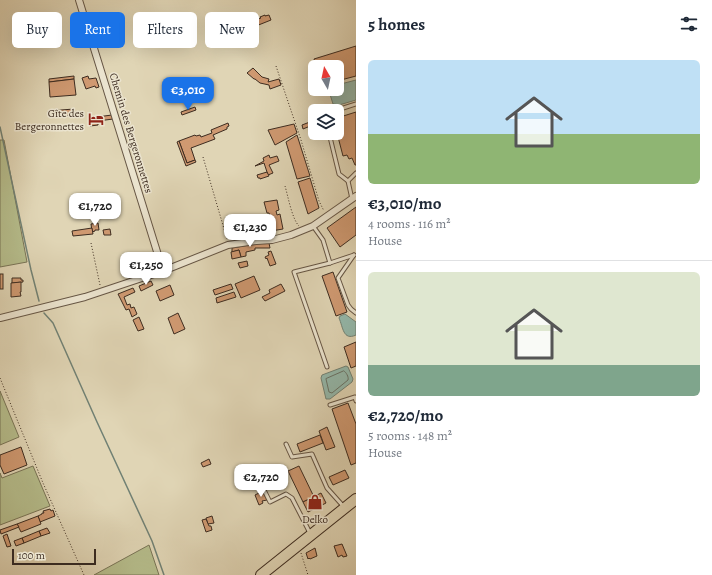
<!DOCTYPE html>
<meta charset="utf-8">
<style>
body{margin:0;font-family:Alegreya,serif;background:#f6f6f7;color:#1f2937;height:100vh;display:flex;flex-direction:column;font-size:15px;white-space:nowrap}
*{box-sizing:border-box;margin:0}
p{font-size:13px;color:#747a83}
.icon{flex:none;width:22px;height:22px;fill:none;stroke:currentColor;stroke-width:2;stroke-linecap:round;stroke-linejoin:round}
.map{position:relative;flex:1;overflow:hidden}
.drawer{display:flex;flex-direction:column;background:#fff;width:356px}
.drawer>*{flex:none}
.hud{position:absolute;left:12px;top:12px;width:284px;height:36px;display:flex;gap:8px}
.needle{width:26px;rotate:351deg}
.buttons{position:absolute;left:308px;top:60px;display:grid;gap:8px}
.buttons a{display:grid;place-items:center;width:36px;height:36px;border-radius:6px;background:#fff;box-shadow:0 4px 16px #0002;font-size:20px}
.scale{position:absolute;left:12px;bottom:10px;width:84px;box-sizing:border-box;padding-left:4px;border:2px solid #3d2c20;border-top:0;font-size:11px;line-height:14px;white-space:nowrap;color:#3d2c20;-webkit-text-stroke:3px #ebe4cf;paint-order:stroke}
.price{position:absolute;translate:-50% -34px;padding:0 9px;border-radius:8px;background:#fff;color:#222;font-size:13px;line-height:26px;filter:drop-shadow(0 1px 2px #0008)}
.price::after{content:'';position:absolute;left:50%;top:24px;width:12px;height:9px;margin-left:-6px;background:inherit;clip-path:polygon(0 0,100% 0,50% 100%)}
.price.active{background:#1a73e8;color:#fff}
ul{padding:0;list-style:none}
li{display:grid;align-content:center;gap:8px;height:212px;padding:0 12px}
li+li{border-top:1px solid #e0e1e3}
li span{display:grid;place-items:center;height:124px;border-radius:6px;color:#555}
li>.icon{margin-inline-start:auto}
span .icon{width:72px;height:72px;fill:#fffc;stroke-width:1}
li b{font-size:17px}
h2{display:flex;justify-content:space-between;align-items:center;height:48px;padding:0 12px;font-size:17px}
.tag{padding:0 14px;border-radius:6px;background:#fff;box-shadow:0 4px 16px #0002;font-size:14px;line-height:36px}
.tag.active{background:#1a73e8;color:#fff}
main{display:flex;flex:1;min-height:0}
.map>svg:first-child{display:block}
</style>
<main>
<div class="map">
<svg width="356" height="575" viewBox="0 0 356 575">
<rect width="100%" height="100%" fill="#e0d5b5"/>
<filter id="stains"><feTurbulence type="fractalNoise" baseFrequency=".005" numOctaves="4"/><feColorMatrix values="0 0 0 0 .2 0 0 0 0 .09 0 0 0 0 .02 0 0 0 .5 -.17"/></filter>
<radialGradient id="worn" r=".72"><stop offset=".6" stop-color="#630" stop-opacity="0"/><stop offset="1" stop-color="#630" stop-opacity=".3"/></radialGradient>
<!-- green -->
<g fill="#b5bc8b" stroke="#797456">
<polygon points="0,140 4,140 27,262 0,267"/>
<polygon points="0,391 19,437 0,445"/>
<polygon points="33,466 50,506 0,525 0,473 2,478"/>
<polygon points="149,545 159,575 94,575"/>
</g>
<!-- water -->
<g fill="#94b9ac" stroke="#718174">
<polygon points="356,80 356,100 339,105 333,104 329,91 330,89 337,89 337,85"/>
<path d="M345 314 356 322V335C343 341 343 327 339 318L340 316Z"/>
<polygon points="346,366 348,367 353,379 352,382 330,399 326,399 321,378 322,375"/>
</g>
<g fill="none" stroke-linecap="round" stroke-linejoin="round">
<!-- shore -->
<path stroke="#687266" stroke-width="1" d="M344 371C346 372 349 377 348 380L332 393 329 392 326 379Z"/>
<!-- stream -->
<g stroke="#718174" stroke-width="1.5">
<polyline points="0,127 31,270 39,301"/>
<polyline points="44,313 53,323 97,422 152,541 164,575"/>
</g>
</g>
<!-- building -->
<g fill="#cf9971" stroke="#3d2c20">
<polygon points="110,14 112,19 119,17 122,26 112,30 108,21 106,22 104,17"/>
<polygon points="265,15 265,16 269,15 271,20 256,26 254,20 261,18 260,17"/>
<polygon points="356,46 356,76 337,81 337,67 316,67 314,59"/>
<polygon points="253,68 262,77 269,79 268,82 279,79 281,85 270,89 269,85 260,83 255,79 254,79 247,73"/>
<polygon points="74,76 74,79 49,82 49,79"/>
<polygon points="88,76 89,79 96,78 99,87 96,88 95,86 86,89 82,78"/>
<polygon points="74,79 76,95 50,97 49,82"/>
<polygon points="195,107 196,110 182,115 181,112"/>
<polygon points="74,109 74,115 49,117 48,111"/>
<polygon points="356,112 356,165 355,165 352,158 349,159 347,155 343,156 337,133 337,118"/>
<polygon points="112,115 113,119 98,121 98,125 90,126 89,118"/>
<polygon points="315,120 315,124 303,129 302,125"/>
<polygon points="228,123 229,126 227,127 227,129 213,135 215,139 191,148 195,160 187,163 179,141 195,135 196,136 200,135 201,137 212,133 211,130"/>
<polygon points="294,124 297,133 275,145 268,130"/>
<polygon points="297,135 310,176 297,179 286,142"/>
<polygon points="179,141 187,163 195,160 196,162 186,166 177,142"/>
<polygon points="269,155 270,158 277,156 279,161 269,165 273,173 268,175 264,163 255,166 264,161 263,158"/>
<polygon points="267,172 269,176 260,179 260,178 258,178 257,175"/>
<polygon points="310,178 319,208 308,214 298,182"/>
<polygon points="277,200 279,210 276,211 277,215 280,214 283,229 271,231 267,217 270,216 269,213 267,213 264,202"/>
<polygon points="356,207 356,235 340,247 327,228"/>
<polygon points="98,223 99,230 95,230 95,231 92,232 91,224"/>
<polygon points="92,228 93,234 73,236 72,231"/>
<polygon points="110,229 111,235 104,235 103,230"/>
<polygon points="269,243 270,248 255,248 255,250 246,252 246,256 241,257 239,250 232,252 232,248 255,244"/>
<polygon points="239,250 241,257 232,259 231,252"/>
<polygon points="271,251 276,264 270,266 267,258 266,259 265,257 269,255 268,252"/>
<polygon points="247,261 248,266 240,268 238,263"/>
<polygon points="333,272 347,312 336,316 322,276"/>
<rect x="0" y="274" width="3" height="15"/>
<polygon points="254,276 260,290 241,298 235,284"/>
<polygon points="12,278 21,278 21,280 23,280 23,282 12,283"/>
<polygon points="151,281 153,285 141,291 139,286"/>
<polygon points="21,282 21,292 20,292 21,296 11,297 11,283"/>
<polygon points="231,284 233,289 215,295 213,290"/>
<polygon points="281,284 285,291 265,301 262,297 270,293 269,290"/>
<polygon points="170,285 174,295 160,301 156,291"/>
<polygon points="133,288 135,292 124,297 127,305 130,304 131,308 134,307 137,314 132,317 129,309 126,310 118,294"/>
<polygon points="234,292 236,297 217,303 216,298"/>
<polygon points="178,313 185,329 174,334 168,318"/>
<polygon points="139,317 144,329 138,331 133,320"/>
<polygon points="356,342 356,366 351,368 344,347"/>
<polygon points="348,403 356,424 356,463 351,465 332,409"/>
<polygon points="327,427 335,447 326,450 319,431"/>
<polygon points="320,435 323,443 300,452 297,444"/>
<polygon points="21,447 27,465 4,474 0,465 0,455"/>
<polygon points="209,459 211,464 203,467 201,463"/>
<polygon points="299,466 314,497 303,502 288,471"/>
<polygon points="345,470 349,478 333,485 329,477"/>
<polygon points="261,492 263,492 267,500 262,501 263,503 259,505 255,495"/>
<polygon points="321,493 326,503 308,512 303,502"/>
<polygon points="50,509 51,511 53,510 55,516 40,522 38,516 42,514 42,513 44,513 43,511"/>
<polygon points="38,516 41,524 21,532 17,524"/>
<polygon points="212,516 214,523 208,524 206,518"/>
<polygon points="206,519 209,526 211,526 212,530 206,532 202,520"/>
<polygon points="17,524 19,527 1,534 0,530"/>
<polygon points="47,528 50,533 41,536 39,531"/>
<polygon points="39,531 41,536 24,543 22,538"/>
<polygon points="7,534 11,546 7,547 3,536"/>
<polygon points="22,538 24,543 16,546 14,541"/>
<polygon points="342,544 347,556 343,557 342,555 338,557 334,546"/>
<polygon points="315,548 317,556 310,559 309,558 308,559 306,553"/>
</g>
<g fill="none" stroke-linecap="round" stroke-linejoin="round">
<!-- lane casing -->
<g stroke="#665645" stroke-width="5">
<g id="lane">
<polyline points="334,111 356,104"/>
<polyline points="329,133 339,174 348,181"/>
<polyline points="352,199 348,181 356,173"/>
<polyline points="313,226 323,240 330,263 354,255"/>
<polyline points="354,255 338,278 348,305 351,309 356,313"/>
<polyline points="327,367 294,272 330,263"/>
<polyline points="330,405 355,397 356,401"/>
<polyline points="286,444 292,457 312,454 327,488 344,507"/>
<polyline points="263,488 270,502 286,494 292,498 310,533"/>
</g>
</g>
<!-- street casing -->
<g stroke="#665645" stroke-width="8">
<g id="street">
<polyline points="79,0 163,271"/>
<polyline points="0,318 85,297 163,271 228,245 256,241 272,240 291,235 313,226 356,196"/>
</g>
</g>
<!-- primary casing -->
<g stroke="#3d2c20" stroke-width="12">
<polyline id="primary" points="261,575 356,499"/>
</g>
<!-- path -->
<g stroke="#3d2c20" stroke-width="1" stroke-dasharray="1 2" stroke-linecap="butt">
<polyline points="276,66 301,140 319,201 324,211"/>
<polyline points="203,157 227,239"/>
<path d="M285 186C288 196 292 219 299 226"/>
<polyline points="91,243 100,285"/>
<polyline points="0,378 43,483 84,575"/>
<polyline points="301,553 308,575"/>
</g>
<!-- lane -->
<use href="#lane" stroke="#ebe4cf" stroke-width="3"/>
<!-- street -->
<use href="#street" stroke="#ebe4cf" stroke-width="6"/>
<!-- primary -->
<use href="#primary" stroke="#e0d5b5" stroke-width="10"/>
</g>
<!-- icons -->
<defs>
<g id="hotel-bare" transform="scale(1.2)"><path d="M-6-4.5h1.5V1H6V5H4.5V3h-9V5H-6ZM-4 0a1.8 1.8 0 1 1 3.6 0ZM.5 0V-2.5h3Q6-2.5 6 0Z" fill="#8f2418" stroke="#ebe4cf" stroke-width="2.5" paint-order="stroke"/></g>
<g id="shop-bare" transform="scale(1.2)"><path d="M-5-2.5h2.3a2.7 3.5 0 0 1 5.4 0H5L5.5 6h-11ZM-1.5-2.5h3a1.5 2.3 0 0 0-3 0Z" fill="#8f2418" stroke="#ebe4cf" stroke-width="2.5" paint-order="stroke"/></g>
</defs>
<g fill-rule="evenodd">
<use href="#hotel-bare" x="96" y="119"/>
<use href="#shop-bare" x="315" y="502"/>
</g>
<g text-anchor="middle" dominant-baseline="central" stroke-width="3" stroke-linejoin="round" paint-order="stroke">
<!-- poi labels -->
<g font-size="11" fill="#3d2c20" stroke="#ebe4cf" text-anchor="end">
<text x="84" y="113">Gîte des<tspan x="84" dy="13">Bergeronnettes</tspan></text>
<text x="315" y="519" text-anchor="middle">Delko</text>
</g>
<!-- street labels -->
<g font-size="11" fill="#3d2c20" stroke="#ebe4cf">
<text transform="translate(131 133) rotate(73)">Chemin des Bergeronnettes</text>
</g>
</g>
<rect width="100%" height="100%" filter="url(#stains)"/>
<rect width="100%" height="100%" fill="url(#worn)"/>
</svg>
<div class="buttons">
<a><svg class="needle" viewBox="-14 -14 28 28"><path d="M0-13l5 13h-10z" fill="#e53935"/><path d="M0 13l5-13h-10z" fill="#747a83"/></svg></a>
<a><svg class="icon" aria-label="layers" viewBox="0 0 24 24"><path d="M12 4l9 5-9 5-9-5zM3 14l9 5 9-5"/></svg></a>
</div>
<div class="scale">100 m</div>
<b class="price active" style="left:188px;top:111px">€3,010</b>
<b class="price" style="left:95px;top:227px">€1,720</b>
<b class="price" style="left:250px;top:248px">€1,230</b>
<b class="price" style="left:146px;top:286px">€1,250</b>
<b class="price" style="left:261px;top:498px">€2,720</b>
<div class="hud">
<a class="tag">Buy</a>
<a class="tag active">Rent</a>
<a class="tag">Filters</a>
<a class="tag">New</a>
</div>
</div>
<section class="drawer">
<h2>5 homes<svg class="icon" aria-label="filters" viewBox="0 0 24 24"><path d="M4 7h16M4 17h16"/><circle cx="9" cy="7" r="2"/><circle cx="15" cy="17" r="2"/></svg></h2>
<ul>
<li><span style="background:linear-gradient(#bfe0f5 60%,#8fb573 0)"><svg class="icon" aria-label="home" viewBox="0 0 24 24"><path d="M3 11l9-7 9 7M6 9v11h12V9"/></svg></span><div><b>€3,010/mo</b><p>4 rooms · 116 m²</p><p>House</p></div></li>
<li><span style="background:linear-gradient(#dfe7d0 75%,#7fa58c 0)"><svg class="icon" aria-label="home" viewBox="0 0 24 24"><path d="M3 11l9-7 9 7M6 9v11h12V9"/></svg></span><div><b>€2,720/mo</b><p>5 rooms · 148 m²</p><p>House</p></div></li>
</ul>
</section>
</main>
